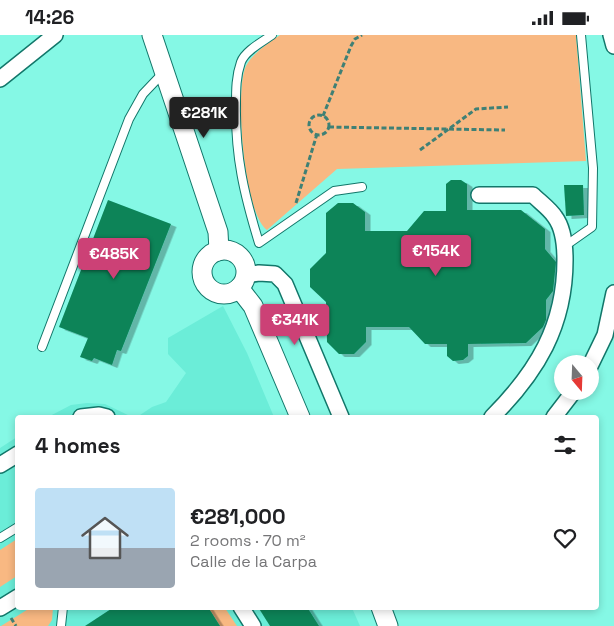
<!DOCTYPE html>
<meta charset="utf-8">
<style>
body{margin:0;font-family:"Space Grotesk",sans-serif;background:#f6f6f6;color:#202124;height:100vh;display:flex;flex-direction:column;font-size:19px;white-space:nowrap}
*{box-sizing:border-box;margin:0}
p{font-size:16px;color:#757577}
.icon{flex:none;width:28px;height:28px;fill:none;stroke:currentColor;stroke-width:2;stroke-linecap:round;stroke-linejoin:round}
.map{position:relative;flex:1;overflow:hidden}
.side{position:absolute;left:15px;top:380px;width:584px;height:195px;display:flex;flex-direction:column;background:#fff;border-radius:5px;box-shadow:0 2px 8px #0003}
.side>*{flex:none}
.needle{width:32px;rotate:161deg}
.controls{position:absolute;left:554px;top:320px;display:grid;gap:10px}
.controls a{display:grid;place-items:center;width:45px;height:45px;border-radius:50%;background:#fff;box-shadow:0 2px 8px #0003;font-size:25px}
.price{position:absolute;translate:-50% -42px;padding:0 11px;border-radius:5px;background:#cc4176;color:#fff;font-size:16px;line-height:32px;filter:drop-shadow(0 1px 2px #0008)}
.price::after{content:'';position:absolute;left:50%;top:30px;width:15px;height:11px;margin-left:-8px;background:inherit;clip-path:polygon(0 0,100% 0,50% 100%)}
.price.current{background:#222;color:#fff}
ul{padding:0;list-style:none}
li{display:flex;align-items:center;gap:15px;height:125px;padding:0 20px}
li+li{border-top:1px solid #e0e0e0}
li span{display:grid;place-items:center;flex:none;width:140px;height:100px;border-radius:5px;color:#555}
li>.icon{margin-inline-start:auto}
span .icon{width:60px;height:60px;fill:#fffc;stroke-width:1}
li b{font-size:21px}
h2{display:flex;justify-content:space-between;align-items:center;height:60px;padding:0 20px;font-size:21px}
.status{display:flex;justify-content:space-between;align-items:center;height:35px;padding:0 25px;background:#fff;direction:ltr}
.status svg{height:14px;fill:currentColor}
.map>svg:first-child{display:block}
</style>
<div class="status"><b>14:26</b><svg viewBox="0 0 49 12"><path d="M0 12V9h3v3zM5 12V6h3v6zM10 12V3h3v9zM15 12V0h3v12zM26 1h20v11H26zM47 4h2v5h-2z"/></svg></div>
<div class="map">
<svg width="614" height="591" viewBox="0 0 614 591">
<defs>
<filter id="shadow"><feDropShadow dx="5.5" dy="3" stdDeviation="0" flood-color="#0004"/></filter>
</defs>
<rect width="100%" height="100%" fill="#85f8e5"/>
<!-- built -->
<g fill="#6bedd8">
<polygon points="223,271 247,318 274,382 137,382 152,372 166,367 186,338 168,319 168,303"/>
<polygon points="87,368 105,369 132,382 48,382 71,370"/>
<polygon points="17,402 18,572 352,573 360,591 0,591 0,413"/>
</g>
<!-- green -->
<g fill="#f8b882">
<path d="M280 0H576L586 126 337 134 267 195C244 180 234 56 246 31 253 18 268 8 280 0Z"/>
<polygon points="17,504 17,541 0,552 0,515"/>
<polygon points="30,573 53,573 52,585 48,591 1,591"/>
<polygon points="208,573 225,573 237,591 220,591"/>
</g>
<!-- building -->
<g fill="#098459" filter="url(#shadow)">
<polygon points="451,145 461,145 467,149 467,175 521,175 545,194 545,214 556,227 553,256 546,265 546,285 543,292 526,308 468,309 468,321 463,325 453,326 447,321 447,309 425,309 409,292 366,292 366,307 354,319 339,319 327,307 326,267 310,252 310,234 326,218 326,178 338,168 353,168 365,177 365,196 407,196 424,176 446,176 446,149"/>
<polygon points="564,150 583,150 584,180 566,181"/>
<polygon points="108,165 171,189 121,316 117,315 112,330 94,323 92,326 80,322 88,303 59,292"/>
<polygon points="114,572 208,572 220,591 85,591"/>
<polygon points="258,572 307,572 319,591 270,591"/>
</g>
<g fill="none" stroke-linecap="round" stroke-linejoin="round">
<!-- service casing -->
<g stroke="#12776a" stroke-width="10">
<g id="service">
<path d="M272 0C262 7 245 16 241 27 236 41 236 55 236 69 235 121 244 159 259 208L334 156 362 152"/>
<polyline points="565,211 592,192 593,133 581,0"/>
<polyline points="42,312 129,84 143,59 163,38"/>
<polyline points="0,503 18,492"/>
<polyline points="61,591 63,572"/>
</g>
</g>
<!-- minor casing -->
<g stroke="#12776a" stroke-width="18">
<g id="minor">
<polyline points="611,0 614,11"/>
<polyline points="0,44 55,0"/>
<path d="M479 160H533C540 167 550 174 555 182 564 194 565 211 565 225 565 291 537 337 492 382"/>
<polyline points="246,240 259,238 275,239 285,249 341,382"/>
<polyline points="590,331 605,300 614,258"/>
<polyline points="81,382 99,380 107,382"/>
<polyline points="554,382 574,356"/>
<polyline points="0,430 18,419"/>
<polyline points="241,572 253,591"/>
<polyline points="0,573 18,562"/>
</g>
</g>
<!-- tertiary casing -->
<g stroke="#12776a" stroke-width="21">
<g id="tertiary">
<polyline points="152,0 218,197 219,216"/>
<circle cx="224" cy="237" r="22"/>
<polyline points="239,253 253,271 300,382"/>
<polyline points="381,572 388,591"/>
</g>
</g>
<!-- path -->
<g stroke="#3f8075" stroke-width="3" stroke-dasharray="5 2.5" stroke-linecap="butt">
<circle cx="319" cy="90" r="10"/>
<polyline points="323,81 351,11 355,4 362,0"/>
<polyline points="329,92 505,95"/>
<polyline points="420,115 476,74 508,72"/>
<polyline points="296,168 317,99"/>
<polyline points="11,583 16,591"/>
</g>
<!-- service -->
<use href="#service" stroke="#fff" stroke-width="8"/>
<!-- minor -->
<use href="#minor" stroke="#fff" stroke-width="15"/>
<!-- tertiary -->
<use href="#tertiary" stroke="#fff" stroke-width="19"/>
</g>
</svg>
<div class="controls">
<a><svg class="needle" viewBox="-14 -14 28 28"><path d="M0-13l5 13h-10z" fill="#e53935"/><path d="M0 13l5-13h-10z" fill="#757577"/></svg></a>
</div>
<b class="price current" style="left:204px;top:104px">€281K</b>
<b class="price" style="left:436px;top:242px">€154K</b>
<b class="price" style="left:114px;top:245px">€485K</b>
<b class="price" style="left:295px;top:311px">€341K</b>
<section class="side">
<h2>4 homes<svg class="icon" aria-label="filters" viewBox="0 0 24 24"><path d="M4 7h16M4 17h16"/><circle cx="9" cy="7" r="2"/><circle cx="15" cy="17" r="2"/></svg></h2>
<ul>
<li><span style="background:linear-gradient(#bfe0f5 60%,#9aa5b1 0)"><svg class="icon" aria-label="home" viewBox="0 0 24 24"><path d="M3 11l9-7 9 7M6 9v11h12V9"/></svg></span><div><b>€281,000</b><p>2 rooms · 70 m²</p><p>Calle de la Carpa</p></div><svg class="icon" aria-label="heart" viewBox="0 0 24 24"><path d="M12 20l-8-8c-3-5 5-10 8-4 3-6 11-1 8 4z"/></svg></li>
</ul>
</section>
</div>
